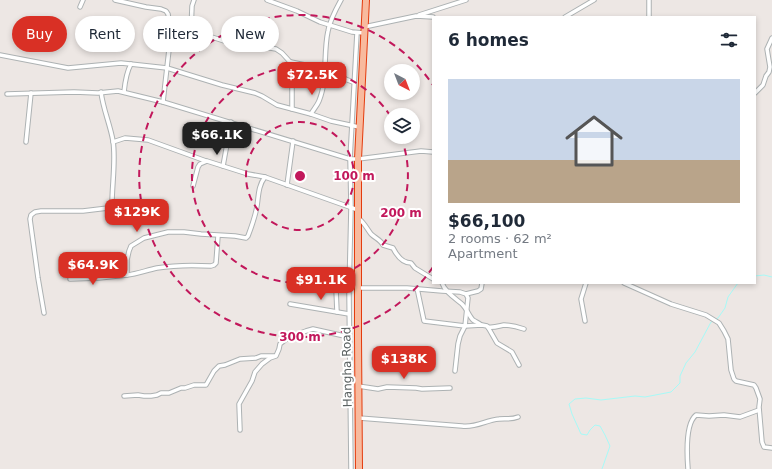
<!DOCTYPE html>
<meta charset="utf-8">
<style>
body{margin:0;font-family:"DejaVu Sans",sans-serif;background:#f2f2f3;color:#1f2937;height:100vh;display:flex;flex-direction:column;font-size:15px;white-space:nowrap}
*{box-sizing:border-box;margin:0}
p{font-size:13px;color:#747a83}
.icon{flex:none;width:22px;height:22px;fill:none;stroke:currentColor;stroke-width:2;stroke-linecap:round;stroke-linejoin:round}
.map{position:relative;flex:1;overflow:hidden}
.side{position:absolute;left:432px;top:16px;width:324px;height:268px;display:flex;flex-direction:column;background:#fff;border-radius:0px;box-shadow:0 2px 6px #0003}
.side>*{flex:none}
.guide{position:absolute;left:12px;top:16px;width:360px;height:36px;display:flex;gap:8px}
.needle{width:26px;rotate:138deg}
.tools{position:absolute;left:384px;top:64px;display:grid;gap:8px}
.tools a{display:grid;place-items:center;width:36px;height:36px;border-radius:50%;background:#fff;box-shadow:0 2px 6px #0003;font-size:20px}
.price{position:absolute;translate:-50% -34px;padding:0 9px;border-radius:8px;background:#d93025;color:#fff;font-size:13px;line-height:26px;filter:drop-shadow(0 1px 2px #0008)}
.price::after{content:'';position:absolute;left:50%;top:24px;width:12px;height:9px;margin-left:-6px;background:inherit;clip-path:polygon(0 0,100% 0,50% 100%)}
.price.current{background:#222;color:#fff}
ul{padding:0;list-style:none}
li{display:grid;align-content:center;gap:8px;height:212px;padding:0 16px}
li span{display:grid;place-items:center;height:124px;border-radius:0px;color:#555}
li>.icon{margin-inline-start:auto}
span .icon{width:72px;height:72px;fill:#fffc;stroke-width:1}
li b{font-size:17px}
h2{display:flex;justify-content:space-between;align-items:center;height:48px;padding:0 16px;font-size:17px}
.tag{padding:0 14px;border-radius:18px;background:#fff;box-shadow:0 2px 6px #0003;font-size:14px;line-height:36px}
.tag.current{background:#d93025;color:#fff}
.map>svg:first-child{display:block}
</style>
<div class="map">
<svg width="772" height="469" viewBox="0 0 772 469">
<rect width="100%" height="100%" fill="#ede7e4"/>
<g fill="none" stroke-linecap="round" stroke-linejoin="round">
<!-- stream -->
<g stroke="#a7faf7" stroke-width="1">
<polyline points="755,276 764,275 772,277"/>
<polyline points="716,319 718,318 725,308 728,297 738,283"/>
<polyline points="602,469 610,446 605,435 600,426 595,425 590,430 587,435 581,434 572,414 569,404 575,399 586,398 601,400 635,396 645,397 671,392 680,383 680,376 686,363 695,352 711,322 713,321"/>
</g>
<!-- minor casing -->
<g stroke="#adb2b3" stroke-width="5.5">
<g id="minor">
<polyline points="115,0 146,7 161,9 166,11 168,14 169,20 178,27 198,32 202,34 218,39 224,41 234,38 241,38 264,47 276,49 282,53 292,64 292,109"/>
<polyline points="267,0 297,11 320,22 352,32 364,33"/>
<polyline points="649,0 649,17"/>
<polyline points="80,7 83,0"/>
<polyline points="419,15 466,0"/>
<polyline points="565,17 594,0"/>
<polyline points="364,27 416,16 433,17"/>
<polyline points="191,31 192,6 194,0"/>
<polyline points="0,55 68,68 121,63 167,68 222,85 255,93 262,96 277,105 311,114 331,121 359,127"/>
<polyline points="291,62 319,68 337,76 353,82"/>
<path d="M124 92C125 82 126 73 131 64"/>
<polyline points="755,93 763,85 766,76 769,72 770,67 767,49 772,38"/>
<polyline points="7,94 74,92 98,93 118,91 163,102 350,159 358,159 421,151 433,152"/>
<polyline points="163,102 170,41 174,24"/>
<path d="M311 114C313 110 317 106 319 101 328 79 323 54 328 31 330 20 336 9 341 0"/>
<polyline points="26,142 31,93"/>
<polyline points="113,142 125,138 148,140 206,161"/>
<polyline points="223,166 231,122"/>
<polyline points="287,185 293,141"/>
<polyline points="193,186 198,167 200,164 207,161 248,174 265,177 358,210"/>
<path d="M358 218C364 222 367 229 371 234 375 238 381 240 383 245L393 248C397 256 402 263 411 263L415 268 433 279"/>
<path d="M127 275C137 274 147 270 157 268 175 265 193 265 211 266L214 265 216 263 218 236"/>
<polyline points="294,278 330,284 335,286 336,289 337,312"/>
<path d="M70 279 99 278 127 275V260L129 251 131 246 144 238 168 232H184L201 234 235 236 246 238 248 236C251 228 254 220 256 211 259 199 257 187 265 177"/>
<path d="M442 283C445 292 455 298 462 304 467 309 469 316 473 320 476 322 479 323 481 325"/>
<polyline points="624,283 671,304 706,315 719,323 724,331 728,339 731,370 734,379 736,381 754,385 756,388 760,399 759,407 762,442 764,447 772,448"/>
<polyline points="358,288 407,288 442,291 460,292 466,294 468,298 465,326 460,336 458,344 455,371"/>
<polyline points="417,288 424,321 465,326 482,325 487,326 489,329 497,343 512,352 519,365"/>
<polyline points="466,294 478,291 481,289 482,283"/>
<polyline points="290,304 349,314"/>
<path d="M44 313 38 278 30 219 31 215 35 212 41 211H83L108 208 110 207 112 204C112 184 116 160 113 141 110 124 103 109 101 92"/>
<polyline points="585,321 581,299 586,283"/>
<path d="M488 327C493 328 499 326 504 325 511 325 518 327 524 329"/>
<polyline points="358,386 378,389 387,387 416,388 422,389 450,388"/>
<polyline points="124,396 138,395 144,396 151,396 157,395 161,393 169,393 181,388 185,388 194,385 206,385 214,371 219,366 225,365 240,359 256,358 261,356 274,356"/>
<path d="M359 418 462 426C476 428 486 420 499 419 506 418 511 420 518 417"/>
<polyline points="240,430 239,404 252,381 255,372 262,364 270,358 276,356 279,349 280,344 285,340 295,335 306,331 313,329 349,337"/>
<polyline points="351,469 349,293 351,207 350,159 357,33"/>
<path d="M688 469C687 456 685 424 696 415L709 416 724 415 740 417 759 410"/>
</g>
</g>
<!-- trunk casing -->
<g stroke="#e43b0d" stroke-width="8">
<polyline id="trunk" points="359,469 358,338 358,159 366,0"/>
</g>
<!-- minor -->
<use href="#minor" stroke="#fff" stroke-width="3.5"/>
<!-- trunk -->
<use href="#trunk" stroke="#f8ba9e" stroke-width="6"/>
</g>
<!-- distance rings -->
<g fill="none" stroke="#c2185b" stroke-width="2" stroke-dasharray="7 5">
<circle cx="300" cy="176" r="54"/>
<path d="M401 137A108 108 0 1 1 391 117"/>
<path d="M433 267A161 161 0 1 1 433 85"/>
</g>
<g text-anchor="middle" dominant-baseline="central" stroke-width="4" stroke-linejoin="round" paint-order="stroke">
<!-- street labels -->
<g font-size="12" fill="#5c6363" stroke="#fff">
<text transform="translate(347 367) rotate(-91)">Hangha Road</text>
</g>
</g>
<circle cx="300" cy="176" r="6" fill="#c2185b" stroke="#fff" stroke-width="2"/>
<g font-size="12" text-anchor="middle" font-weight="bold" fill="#c2185b" stroke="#fff" stroke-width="4" stroke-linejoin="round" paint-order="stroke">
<text x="354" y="180">100 m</text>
<text x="401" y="217">200 m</text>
<text x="300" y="341">300 m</text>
</g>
</svg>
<div class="tools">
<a><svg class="needle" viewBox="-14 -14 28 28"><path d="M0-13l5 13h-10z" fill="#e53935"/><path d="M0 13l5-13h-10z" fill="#747a83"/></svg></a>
<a><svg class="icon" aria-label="layers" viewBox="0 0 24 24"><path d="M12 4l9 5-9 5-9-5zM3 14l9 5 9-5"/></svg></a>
</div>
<b class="price" style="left:312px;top:96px">$72.5K</b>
<b class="price current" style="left:217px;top:156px">$66.1K</b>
<b class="price" style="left:137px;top:233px">$129K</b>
<b class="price" style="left:93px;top:286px">$64.9K</b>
<b class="price" style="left:321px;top:301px">$91.1K</b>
<b class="price" style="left:404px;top:380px">$138K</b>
<div class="guide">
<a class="tag current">Buy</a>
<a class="tag">Rent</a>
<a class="tag">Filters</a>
<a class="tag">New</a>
</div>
<section class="side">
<h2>6 homes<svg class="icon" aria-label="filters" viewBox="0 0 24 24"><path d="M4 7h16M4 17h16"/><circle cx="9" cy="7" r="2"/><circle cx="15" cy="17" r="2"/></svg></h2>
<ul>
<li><span style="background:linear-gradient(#c9d6e8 65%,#b9a48a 0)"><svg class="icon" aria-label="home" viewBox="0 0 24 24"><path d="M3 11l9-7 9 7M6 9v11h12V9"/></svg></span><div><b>$66,100</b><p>2 rooms · 62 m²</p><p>Apartment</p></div></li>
</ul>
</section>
</div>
